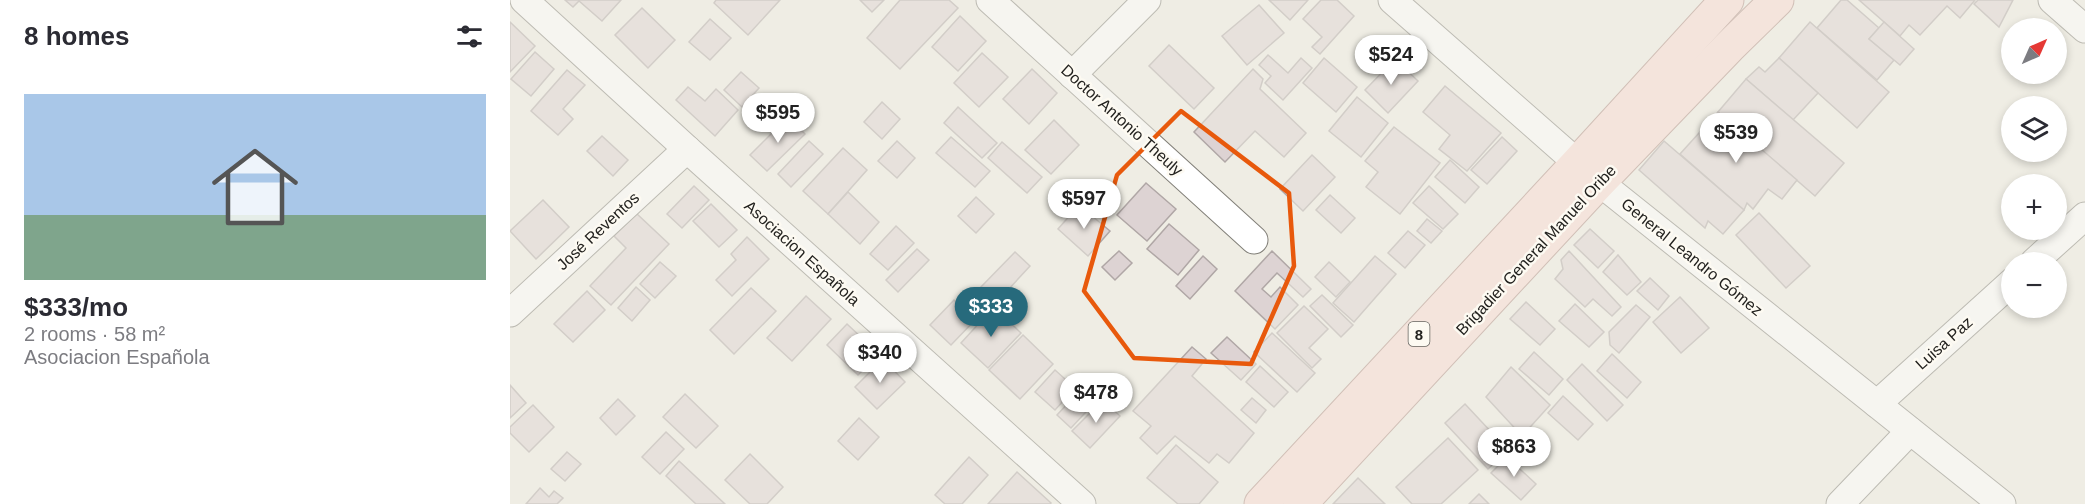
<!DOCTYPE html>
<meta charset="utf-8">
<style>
body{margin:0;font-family:Arial,sans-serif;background:#f7f7f7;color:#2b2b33;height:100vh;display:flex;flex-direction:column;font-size:22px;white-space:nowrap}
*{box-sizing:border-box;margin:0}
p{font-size:20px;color:#7c7c81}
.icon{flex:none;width:33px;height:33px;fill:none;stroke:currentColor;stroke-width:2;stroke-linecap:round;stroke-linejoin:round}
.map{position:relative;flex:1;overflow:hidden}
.panel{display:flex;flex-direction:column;background:#fff;width:510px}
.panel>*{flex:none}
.needle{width:39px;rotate:45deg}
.fabs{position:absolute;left:1491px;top:18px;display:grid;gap:12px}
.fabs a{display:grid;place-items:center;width:66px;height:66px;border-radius:50%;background:#fff;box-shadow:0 3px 9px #0003;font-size:30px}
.price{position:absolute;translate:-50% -51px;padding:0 14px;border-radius:21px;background:#fff;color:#222;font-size:20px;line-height:39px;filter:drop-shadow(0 2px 3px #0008)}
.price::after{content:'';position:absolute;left:50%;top:36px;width:18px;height:14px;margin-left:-9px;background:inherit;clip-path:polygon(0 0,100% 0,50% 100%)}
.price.active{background:#276a7c;color:#fff}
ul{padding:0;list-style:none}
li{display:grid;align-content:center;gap:12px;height:318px;padding:0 24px}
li+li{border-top:2px solid #e1e1e2}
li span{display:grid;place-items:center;height:186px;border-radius:0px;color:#555}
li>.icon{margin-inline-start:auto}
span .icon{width:108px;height:108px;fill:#fffc;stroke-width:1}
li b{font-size:26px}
h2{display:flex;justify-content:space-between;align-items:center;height:72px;padding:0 24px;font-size:26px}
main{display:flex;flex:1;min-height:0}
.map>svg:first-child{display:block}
</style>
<main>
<section class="panel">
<h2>8 homes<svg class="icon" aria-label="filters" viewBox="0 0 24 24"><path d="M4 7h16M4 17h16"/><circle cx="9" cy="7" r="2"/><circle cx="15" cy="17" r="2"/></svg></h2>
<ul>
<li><span style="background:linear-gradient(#a9c7e8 65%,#7fa58c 0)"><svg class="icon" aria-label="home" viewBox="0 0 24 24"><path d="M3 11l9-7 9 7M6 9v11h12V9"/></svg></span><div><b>$333/mo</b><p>2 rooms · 58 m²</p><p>Asociacion Española</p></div></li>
</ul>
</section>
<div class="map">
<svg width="1575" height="504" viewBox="0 0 1575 504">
<rect width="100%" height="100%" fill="#efede4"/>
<!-- building -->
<g fill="#ddd3d3" stroke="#b0a7a6" stroke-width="1.5">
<polygon points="55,0 111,0 92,21 69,1 63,7"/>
<polygon points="206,0 270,0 238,35 204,3"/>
<polygon points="350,0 374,0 362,12"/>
<polygon points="390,0 439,0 448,8 390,69 357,38"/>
<polygon points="759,0 798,0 780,20"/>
<polygon points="811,0 827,0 844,16 810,54 802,47 812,37 793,19"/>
<polygon points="1331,0 1337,0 1369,28 1359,39 1384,60 1367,80 1307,28"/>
<polygon points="1349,0 1465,0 1450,18 1437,6 1410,35 1399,25 1390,36"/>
<polygon points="1468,0 1503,0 1489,27 1464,4"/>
<polygon points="749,5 774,33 737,65 712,36"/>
<polygon points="132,8 165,40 138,68 105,35"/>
<polygon points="450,16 476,41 448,71 422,47"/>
<polygon points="200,19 221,38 200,60 179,42"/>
<polygon points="0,22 25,46 0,72"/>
<polygon points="1300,22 1379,92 1347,128 1269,58"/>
<polygon points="1374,22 1404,49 1390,65 1359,39"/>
<polygon points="659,45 704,88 684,109 639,66"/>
<polygon points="25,52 44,69 21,96 1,79"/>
<polygon points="472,53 498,77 469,107 444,83"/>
<polygon points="758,55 778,73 791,58 802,68 773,100 755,83 761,76 749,65"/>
<polygon points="814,58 847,87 826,112 793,83"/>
<polygon points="1269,58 1308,93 1283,120 1236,79 1249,67 1255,72"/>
<polygon points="885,59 908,81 878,113 855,90"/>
<polygon points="522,69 547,93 519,124 493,99"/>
<polygon points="743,69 753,79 750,89 796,133 774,157 745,131 715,162 684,132"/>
<polygon points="57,70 75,85 53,109 63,119 48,135 21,111"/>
<polygon points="231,72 249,88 232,107 214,90"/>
<polygon points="1236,79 1334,163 1305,196 1208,112"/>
<polygon points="935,86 991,133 957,171 929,149 940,135 913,112"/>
<polygon points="178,87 195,101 206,89 228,110 205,136 166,100"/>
<polygon points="847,97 878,123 851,157 819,131"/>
<polygon points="372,102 390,119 372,139 354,122"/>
<polygon points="448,107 487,143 472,158 434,123"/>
<polygon points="1208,112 1287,180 1272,199 1258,189 1243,209 1237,203 1234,210 1170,154"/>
<polygon points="278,117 295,134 257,171 240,155"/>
<polygon points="544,120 569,145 541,174 515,150"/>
<polygon points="884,127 930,163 890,214 856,187 868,172 855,161"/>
<polygon points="92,136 118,160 103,176 77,151"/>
<polygon points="441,137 480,171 465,187 426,153"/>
<polygon points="992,137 1007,151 977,184 961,170"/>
<polygon points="299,141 313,154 281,187 268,174"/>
<polygon points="387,141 405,158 387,178 368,161"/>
<polygon points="1154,141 1234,210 1213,234 1198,221 1195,228 1129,170"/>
<polygon points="492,142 532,177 517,193 478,158"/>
<polygon points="333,148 357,170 318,214 293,191"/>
<polygon points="802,155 825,177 793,211 770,189"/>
<polygon points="940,160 969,187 955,203 925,177"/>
<polygon points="636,183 666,209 637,241 607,215"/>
<polygon points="184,186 199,200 172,228 157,214"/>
<polygon points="919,186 948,214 933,229 903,203"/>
<polygon points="338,192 369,222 350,244 318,214"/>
<polygon points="820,195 845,218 831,233 806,210"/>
<polygon points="466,197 484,214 466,233 448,216"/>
<polygon points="33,200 59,227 26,259 0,231"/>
<polygon points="201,204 227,230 209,247 183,221"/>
<polygon points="569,205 600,231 578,256 548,229"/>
<polygon points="126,213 159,244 101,305 80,286 116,248 104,236"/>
<polygon points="1249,213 1300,266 1276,288 1226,235"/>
<polygon points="917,219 932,231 921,243 907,231"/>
<polygon points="659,224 689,250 668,275 637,249"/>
<polygon points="386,226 404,243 378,270 360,254"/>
<polygon points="1080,229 1104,251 1088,268 1064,245"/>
<polygon points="898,231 915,245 895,268 878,253"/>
<polygon points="237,237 259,259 222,296 206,280 226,260 221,254"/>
<polygon points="407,249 419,260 388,292 376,280"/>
<polygon points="609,251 622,263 605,280 592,267"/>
<polygon points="762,251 801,289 793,297 767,273 752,289 761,297 770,287 788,305 765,329 725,291"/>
<polygon points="1059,251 1111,307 1102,316 1083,299 1075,307 1045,279 1053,269 1051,260"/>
<polygon points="505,252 520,266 485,304 469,289"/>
<polygon points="1108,255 1131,282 1117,295 1093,272"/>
<polygon points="693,256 707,269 680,299 666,286"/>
<polygon points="865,256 886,274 844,322 823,303"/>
<polygon points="150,262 166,276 145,298 130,284"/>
<polygon points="819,262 840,282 826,297 805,277"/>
<polygon points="1140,278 1159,296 1148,310 1127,291"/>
<polygon points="126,287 140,300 122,321 108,308"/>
<polygon points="241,288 266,311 224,354 200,330"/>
<polygon points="77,291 95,310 63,342 44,324"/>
<polygon points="812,295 843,325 831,337 800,306"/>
<polygon points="296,296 321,319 282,361 257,338"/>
<polygon points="1170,297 1199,328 1171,353 1143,322"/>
<polygon points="444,300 465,320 441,345 420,325"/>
<polygon points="1016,302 1045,329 1030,345 1000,319"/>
<polygon points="1065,304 1094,332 1079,347 1049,321"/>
<polygon points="1126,305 1140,317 1109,353 1100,345 1099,332"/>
<polygon points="794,306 818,329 799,348 811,359 802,368 767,333"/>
<polygon points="484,307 511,333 478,368 451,343"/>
<polygon points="337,324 369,354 348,375 317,345"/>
<polygon points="762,333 805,373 787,392 744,352"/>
<polygon points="513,335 543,364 510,399 479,370"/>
<polygon points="717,337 746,364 731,380 701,353"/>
<polygon points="682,347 696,359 682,376 744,433 719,463 707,454 699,463 665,436 647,454 630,438 641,426 623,411"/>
<polygon points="1024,352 1053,379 1039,395 1009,369"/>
<polygon points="1102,354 1131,382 1117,398 1087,371"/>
<polygon points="373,359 395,382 367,409 345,387"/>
<polygon points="1072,364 1113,405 1097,421 1057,380"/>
<polygon points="750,366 778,392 764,407 736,382"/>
<polygon points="1001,367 1040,405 1012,436 976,397"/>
<polygon points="545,370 565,388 545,410 525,392"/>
<polygon points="0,385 16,403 0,418"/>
<polygon points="574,386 588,399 561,428 547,415"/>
<polygon points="175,394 208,426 186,448 153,417"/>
<polygon points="1053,396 1083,424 1068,440 1038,413"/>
<polygon points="742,398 756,410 746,423 731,410"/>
<polygon points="108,399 125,416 106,435 90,418"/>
<polygon points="593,400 610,416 580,448 562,431"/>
<polygon points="955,404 998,450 978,469 935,423"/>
<polygon points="23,405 44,427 19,452 0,433 0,427"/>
<polygon points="349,418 369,437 348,460 328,441"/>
<polygon points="156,432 174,449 150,474 132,457"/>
<polygon points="938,438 968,470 931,504 902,504 886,487"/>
<polygon points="666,445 708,482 689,504 668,504 637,478"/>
<polygon points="57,452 71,464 55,481 41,469"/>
<polygon points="240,454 273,487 257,504 240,504 215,480"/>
<polygon points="459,457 478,475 452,504 435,504 425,495"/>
<polygon points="997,457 1026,484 1011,500 981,473"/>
<polygon points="169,461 215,504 186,504 156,476"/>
<polygon points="507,472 541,503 540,504 478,504"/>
<polygon points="848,478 875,504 823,504"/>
<polygon points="30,488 39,497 44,491 53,498 47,504 16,504"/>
<polygon points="969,494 979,504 959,504"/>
</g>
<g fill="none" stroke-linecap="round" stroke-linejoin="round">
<!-- street casing -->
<g stroke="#817f78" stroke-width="29">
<g id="street">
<polyline points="14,0 177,149 572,504"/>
<polyline points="480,0 744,240"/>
<polyline points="882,0 1089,182 1492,504"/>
<polyline points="1542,0 1575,29"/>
<polyline points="562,75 637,0"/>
<polyline points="1524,262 1575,216"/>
<polyline points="0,313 177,149"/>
<polyline points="1367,404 1502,282"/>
<polyline points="1330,504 1400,431"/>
</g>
</g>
<!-- primary casing -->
<g stroke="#ad8980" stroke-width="35">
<g id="primary">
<polyline points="751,504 1067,164 1217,0"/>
<polyline points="790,504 1089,182 1219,47 1267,0"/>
</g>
</g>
<!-- street -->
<use href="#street" stroke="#fff" stroke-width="27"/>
<!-- primary -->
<use href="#primary" stroke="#fadad3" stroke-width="33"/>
</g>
<!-- marked area -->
<path d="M0 0H1575V504H0ZM671 111 779 193 784 266 741 364 624 358 574 291 607 175Z" fill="#efede4" fill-opacity=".55" fill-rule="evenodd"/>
<path fill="none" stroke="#e8590c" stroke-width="4.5" stroke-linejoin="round" d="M671 111 779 193 784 266 741 364 624 358 574 291 607 175Z"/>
<g text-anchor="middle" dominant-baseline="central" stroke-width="5" stroke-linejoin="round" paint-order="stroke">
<!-- shield labels -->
<rect fill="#fdfaf2" stroke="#64635e" stroke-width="1.5" x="898.5" y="322" width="21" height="24" rx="4.5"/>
<g font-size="15" font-weight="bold" fill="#23221f">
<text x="909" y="334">8</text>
</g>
<!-- street labels -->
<g font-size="16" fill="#23221f" stroke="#fdfaf2">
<text transform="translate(612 120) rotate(42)">Doctor Antonio Theuly</text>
<text transform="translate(88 231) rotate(-43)">José Reventos</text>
<text transform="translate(1026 250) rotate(-47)">Brigadier General Manuel Oribe</text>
<text transform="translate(292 253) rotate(42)">Asociacion Española</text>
<text transform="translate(1182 257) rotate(39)">General Leandro Gómez</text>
<text transform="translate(1434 343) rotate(-42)">Luisa Paz</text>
</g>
</g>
</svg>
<div class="fabs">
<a><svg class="needle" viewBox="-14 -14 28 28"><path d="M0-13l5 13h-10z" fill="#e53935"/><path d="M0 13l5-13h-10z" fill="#7c7c81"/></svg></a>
<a><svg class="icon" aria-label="layers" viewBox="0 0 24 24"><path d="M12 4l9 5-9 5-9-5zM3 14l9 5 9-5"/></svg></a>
<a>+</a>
<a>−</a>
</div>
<b class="price" style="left:881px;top:86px">$524</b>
<b class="price" style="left:268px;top:144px">$595</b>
<b class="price" style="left:1226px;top:164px">$539</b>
<b class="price" style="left:574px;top:230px">$597</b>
<b class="price active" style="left:481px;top:338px">$333</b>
<b class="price" style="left:370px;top:384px">$340</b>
<b class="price" style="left:586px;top:424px">$478</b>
<b class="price" style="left:1004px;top:478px">$863</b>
</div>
</main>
